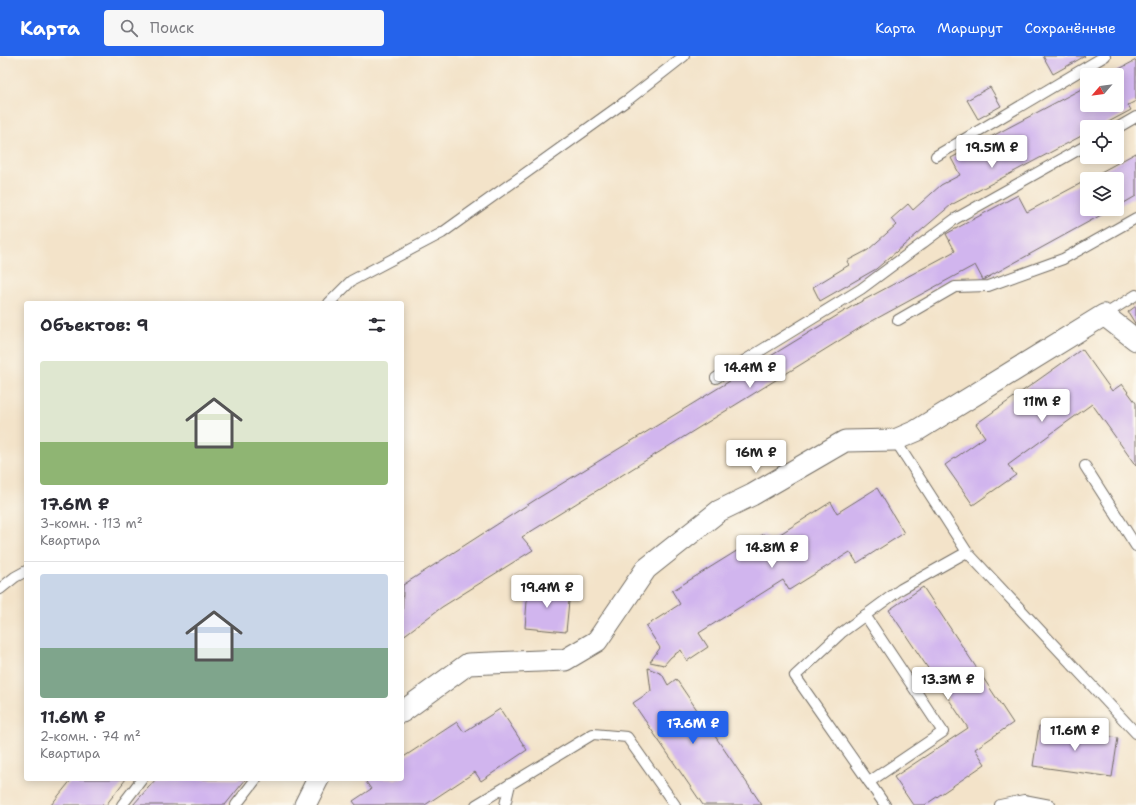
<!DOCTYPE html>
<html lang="ru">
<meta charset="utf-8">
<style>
body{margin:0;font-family:"Shantell Sans",sans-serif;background:#f7f7f7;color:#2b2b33;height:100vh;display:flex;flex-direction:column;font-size:15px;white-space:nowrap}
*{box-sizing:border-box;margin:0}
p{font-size:13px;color:#7c7c81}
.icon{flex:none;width:22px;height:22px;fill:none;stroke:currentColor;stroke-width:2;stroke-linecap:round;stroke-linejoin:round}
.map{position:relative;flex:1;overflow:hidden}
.drawer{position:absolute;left:24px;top:245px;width:380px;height:480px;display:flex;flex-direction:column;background:#fff;border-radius:4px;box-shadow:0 2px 10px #0003}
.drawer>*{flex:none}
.needle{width:26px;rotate:242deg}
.controls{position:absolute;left:1080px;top:12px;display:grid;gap:8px}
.controls a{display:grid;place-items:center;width:44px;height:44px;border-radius:4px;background:#fff;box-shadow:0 2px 10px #0003;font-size:20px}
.price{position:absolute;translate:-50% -34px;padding:0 9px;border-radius:4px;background:#fff;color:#222;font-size:13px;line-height:26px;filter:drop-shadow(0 1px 2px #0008)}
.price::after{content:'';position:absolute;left:50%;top:24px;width:12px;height:9px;margin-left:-6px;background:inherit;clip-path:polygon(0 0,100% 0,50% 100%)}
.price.current{background:#2563eb;color:#fff}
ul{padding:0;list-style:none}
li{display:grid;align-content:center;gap:8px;height:212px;padding:0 16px}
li+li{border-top:1px solid #e1e1e2}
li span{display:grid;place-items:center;height:124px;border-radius:4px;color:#555}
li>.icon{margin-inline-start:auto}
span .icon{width:72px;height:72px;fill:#fffc;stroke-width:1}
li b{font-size:17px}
h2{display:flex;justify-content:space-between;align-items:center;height:48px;padding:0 16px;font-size:17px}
header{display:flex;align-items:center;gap:24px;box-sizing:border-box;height:56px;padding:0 20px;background:#2563eb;color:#fff}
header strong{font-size:19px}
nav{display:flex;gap:22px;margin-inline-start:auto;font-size:14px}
.search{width:280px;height:36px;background:#f7f7f7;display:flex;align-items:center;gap:10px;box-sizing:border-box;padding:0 14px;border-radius:4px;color:#7c7c81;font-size:15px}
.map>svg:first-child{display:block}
</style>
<header>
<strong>Карта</strong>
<div class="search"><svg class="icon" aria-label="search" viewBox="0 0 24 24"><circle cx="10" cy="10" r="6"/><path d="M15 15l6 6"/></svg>Поиск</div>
<nav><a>Карта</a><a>Маршрут</a><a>Сохранённые</a></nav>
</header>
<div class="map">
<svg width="1136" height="749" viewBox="0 0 1136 749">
<rect width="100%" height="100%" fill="#fbf7ec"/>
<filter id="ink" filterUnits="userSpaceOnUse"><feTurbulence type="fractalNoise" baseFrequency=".025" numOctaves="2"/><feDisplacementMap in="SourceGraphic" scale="8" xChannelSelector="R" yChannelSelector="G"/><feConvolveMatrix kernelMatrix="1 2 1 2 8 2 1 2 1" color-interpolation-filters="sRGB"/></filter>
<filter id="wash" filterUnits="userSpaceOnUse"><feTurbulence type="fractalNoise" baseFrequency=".012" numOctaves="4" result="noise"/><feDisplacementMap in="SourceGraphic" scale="16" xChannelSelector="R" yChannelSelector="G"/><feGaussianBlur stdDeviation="0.9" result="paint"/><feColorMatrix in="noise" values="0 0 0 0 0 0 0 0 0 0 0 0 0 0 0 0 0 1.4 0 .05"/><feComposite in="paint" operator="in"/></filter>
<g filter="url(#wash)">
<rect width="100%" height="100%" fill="#f3e3c9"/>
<g id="blocks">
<!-- building -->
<g fill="#d1b5ee">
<polygon points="1043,0 1085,0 1053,18"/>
<polygon points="1136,4 1136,45 1128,49 1131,54 1099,71 1087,71 1087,77 951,149 876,213 820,245 813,231 849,209 847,205 868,194 896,169 891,163 908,148 913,154 941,129 960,119 951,102 1087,30 1087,49 1117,49 1117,19 1108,19"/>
<polygon points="990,31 1001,50 978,63 967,44"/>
<polygon points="1136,97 1136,140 1117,151 1117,123 1088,123"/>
<polygon points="1087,124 1087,153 1112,153 983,224 975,209 863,270 522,481 533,494 442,551 402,581 403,529 535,444 851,251 955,195 946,178 1018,139 1027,156"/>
<polygon points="1136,250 1136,269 1128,256"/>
<polygon points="1082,293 1112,335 1122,328 1136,347 1136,410 1092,348 1008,409 1016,419 973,449 945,409 985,381 976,368"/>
<polygon points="877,432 904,477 857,507 850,496 789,534 783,524 699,577 708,591 687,605 681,594 671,601 664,609 650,606 660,592 646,570 680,548 672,535 764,478 769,485 831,446 837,457"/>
<polygon points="528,531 570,535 566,576 525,572"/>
<polygon points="923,531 1013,667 975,693 985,708 925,749 913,749 894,721 968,672 889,554"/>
<polygon points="648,612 662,618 668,629 676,623 762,749 703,749 633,647 651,635"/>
<polygon points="500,653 527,694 481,725 475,716 425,749 356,749 353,745 371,733 366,726 370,723 402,723 402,702 457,666 464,676"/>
<polygon points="1039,670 1118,682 1112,721 1033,710"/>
<polygon points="72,723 126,723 106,749 51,749"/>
<polygon points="156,723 246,723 225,749 133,749"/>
</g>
</g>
</g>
<g filter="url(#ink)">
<use href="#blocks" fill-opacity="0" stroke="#716b62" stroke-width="1"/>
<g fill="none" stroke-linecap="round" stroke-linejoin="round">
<!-- lane casing -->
<g stroke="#716b62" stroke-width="12">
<g id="lane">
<polyline points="1117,72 1136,61"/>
<polyline points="936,100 1105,0"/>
<polyline points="329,247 351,225 442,177 629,43 684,0"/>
<polyline points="1104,259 1136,239"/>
<polyline points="898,264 955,231 988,230 1063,203 1136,162"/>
<polyline points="716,322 861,233 955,163 1087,89"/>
<polyline points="1085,410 1136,490"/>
<polyline points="967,496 1136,677"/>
<polyline points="0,533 15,521 26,515"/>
<polyline points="865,559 943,676 869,726 885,749"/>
<polyline points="869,726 795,620 841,577 901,533 967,496 895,384"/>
<polyline points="122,749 142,723"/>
<polyline points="236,749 256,723"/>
<polyline points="476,749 593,678 627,681 675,749"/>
<polyline points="505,749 510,728"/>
<polyline points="1000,749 1024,744 1050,749"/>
</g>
</g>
<!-- street casing -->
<g stroke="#716b62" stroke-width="23">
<g id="street">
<polyline points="402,656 468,608 565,604 597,585 646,513 719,455 752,439 845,385 895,384 916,375 1104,259 1136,284"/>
<polyline points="305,749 318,723"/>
</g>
</g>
<!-- lane -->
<use href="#lane" stroke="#fff" stroke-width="10"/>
<!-- street -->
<use href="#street" stroke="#fff" stroke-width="21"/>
</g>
</g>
</svg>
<div class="controls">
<a><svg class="needle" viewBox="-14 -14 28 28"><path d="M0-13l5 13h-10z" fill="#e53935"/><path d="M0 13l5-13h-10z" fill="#7c7c81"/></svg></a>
<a><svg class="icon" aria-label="locate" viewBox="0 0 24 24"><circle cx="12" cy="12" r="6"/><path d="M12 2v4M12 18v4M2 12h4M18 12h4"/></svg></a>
<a><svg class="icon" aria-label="layers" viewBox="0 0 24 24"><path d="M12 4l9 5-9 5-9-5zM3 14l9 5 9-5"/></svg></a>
</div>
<b class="price" style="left:992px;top:113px">19.5M ₽</b>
<b class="price" style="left:750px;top:333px">14.4M ₽</b>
<b class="price" style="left:1042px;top:367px">11M ₽</b>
<b class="price" style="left:756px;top:418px">16M ₽</b>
<b class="price" style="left:772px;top:513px">14.8M ₽</b>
<b class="price" style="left:547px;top:553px">19.4M ₽</b>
<b class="price" style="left:948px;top:645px">13.3M ₽</b>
<b class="price current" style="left:693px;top:689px">17.6M ₽</b>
<b class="price" style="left:1075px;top:696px">11.6M ₽</b>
<section class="drawer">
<h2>Объектов: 9<svg class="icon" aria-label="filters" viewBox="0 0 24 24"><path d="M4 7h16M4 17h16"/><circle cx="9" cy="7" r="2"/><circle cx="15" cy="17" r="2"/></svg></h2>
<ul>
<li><span style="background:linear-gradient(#dfe7d0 65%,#8fb573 0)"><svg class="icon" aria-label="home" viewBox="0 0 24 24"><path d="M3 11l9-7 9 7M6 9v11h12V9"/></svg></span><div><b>17.6M ₽</b><p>3-комн. · 113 m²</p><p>Квартира</p></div></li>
<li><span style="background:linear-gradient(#c9d6e8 60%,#7fa58c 0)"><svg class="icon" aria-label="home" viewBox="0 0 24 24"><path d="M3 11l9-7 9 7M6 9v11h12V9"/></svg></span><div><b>11.6M ₽</b><p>2-комн. · 74 m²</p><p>Квартира</p></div></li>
</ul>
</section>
</div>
